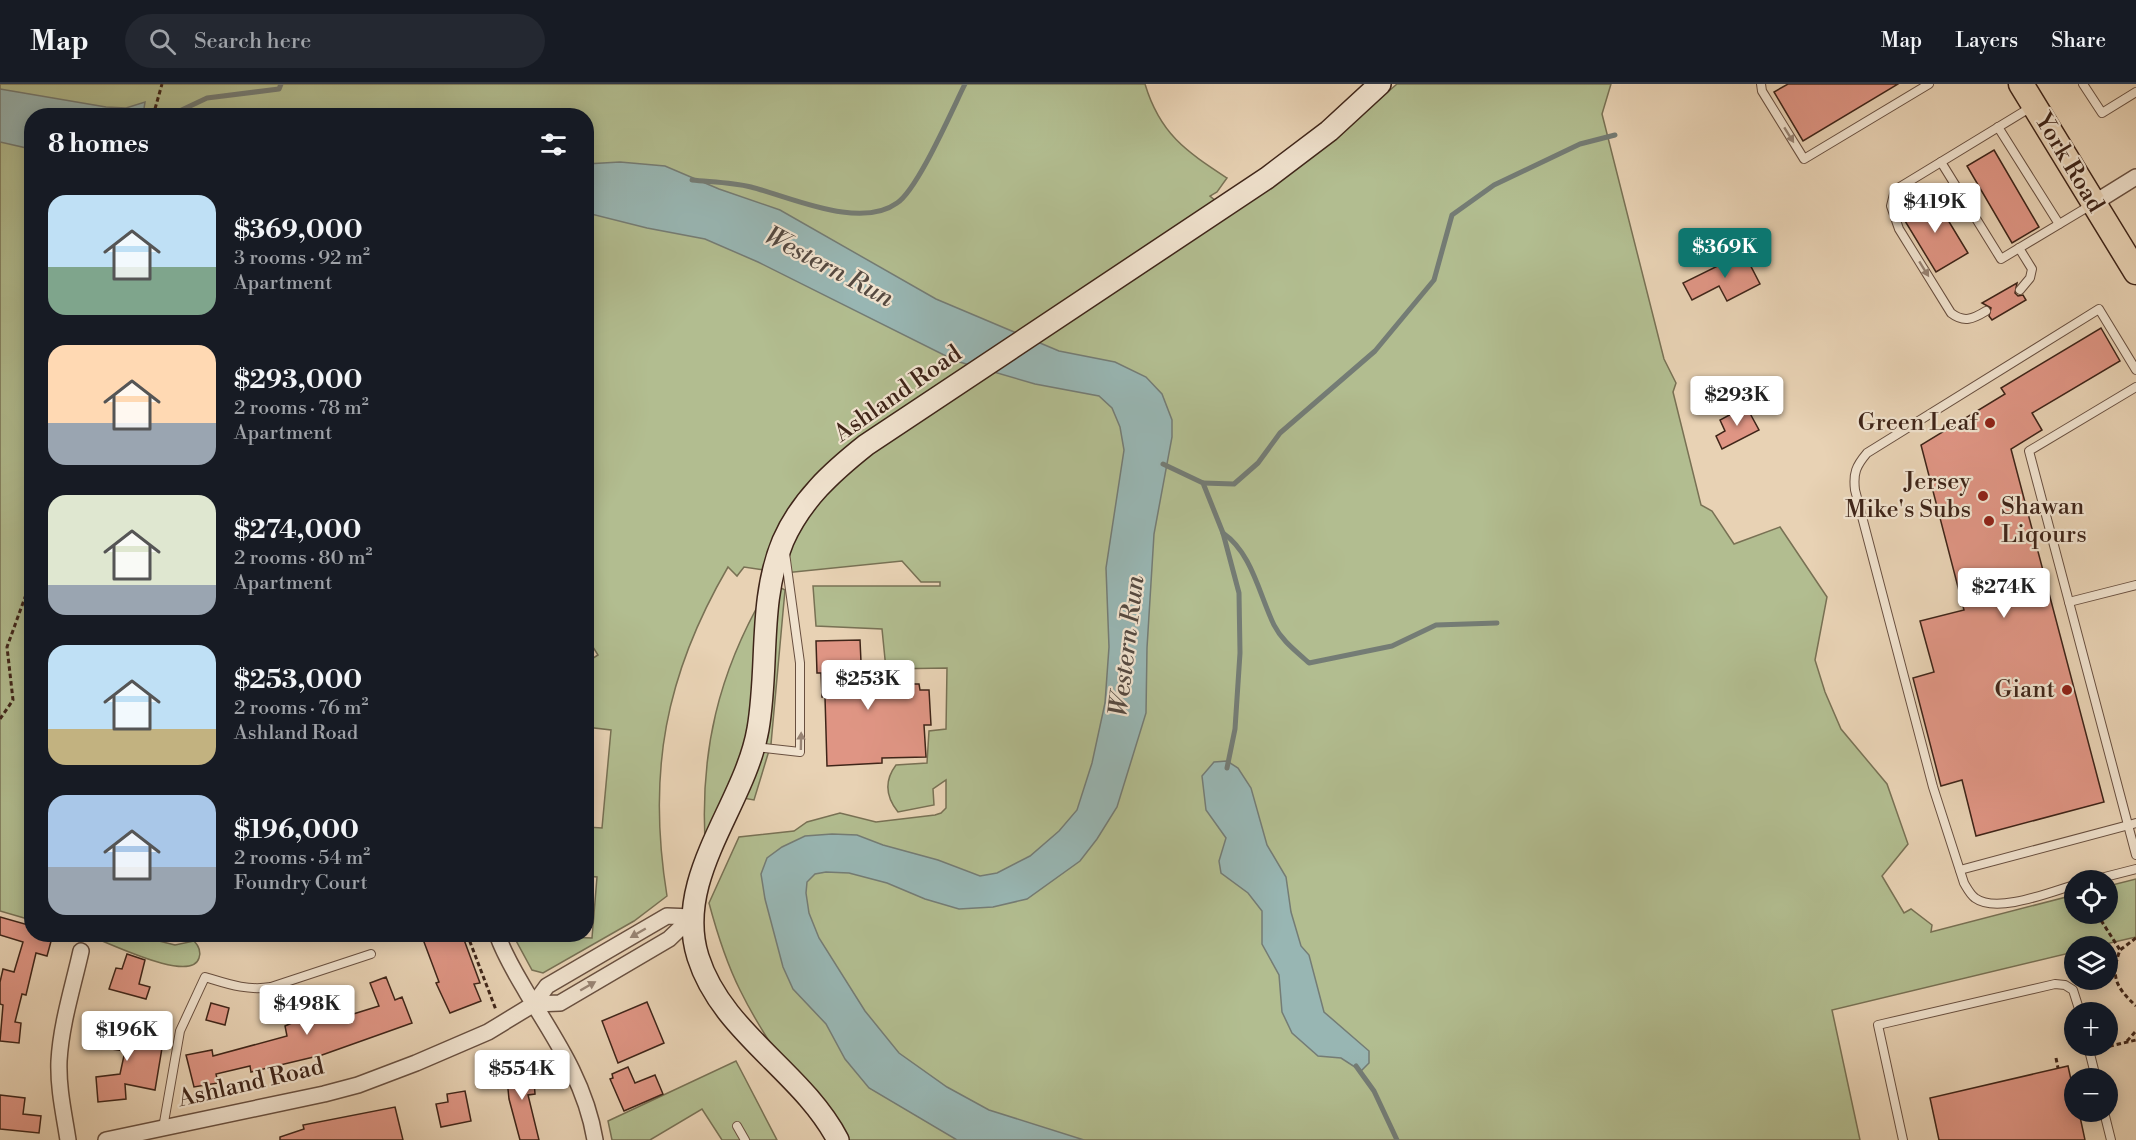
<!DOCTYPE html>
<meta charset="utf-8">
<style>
body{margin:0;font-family:"Libre Bodoni",serif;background:#242831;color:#f1f3f6;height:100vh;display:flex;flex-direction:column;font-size:22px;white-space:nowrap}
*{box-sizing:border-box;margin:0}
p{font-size:20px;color:#9ea1a6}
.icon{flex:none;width:33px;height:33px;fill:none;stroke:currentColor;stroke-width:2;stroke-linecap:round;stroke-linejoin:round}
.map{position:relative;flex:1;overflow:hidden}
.panel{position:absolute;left:24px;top:24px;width:570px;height:834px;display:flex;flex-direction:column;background:#171b24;border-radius:24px;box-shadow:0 3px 15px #0003}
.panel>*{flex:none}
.fabs{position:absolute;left:2064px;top:786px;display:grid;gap:12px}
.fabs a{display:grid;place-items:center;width:54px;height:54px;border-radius:50%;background:#171b24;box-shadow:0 3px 15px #0003;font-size:30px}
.price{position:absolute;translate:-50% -51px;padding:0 14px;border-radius:6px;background:#fff;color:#222;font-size:20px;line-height:39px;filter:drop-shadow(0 2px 3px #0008)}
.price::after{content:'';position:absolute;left:50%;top:36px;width:18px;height:14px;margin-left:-9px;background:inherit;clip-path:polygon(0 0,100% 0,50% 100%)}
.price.selected{background:#0f766e;color:#fff}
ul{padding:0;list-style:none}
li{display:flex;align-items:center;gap:18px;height:150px;padding:0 24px}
li span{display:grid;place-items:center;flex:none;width:168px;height:120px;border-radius:18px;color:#555}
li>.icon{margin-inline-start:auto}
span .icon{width:72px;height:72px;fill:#fffc;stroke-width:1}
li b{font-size:26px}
h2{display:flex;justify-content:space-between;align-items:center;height:72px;padding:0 24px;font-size:26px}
header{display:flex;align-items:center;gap:36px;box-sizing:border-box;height:84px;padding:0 30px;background:#171b24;border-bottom:2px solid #363941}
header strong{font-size:28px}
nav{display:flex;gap:33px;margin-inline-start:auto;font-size:21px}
.search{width:420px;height:54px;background:#242831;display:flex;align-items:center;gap:15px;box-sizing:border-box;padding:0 21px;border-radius:33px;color:#9ea1a6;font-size:22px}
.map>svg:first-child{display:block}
</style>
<header>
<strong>Map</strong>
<div class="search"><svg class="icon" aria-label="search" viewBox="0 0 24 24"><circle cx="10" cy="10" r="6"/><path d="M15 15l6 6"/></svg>Search here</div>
<nav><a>Map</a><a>Layers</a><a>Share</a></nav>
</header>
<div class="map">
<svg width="2136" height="1056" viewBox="0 0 2136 1056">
<rect width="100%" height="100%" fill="#e8d2b4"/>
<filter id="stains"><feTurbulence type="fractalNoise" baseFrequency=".00333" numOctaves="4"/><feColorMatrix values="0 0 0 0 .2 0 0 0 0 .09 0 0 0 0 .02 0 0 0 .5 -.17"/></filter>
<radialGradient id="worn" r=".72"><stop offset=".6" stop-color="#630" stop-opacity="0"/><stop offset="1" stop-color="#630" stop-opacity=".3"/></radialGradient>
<!-- green -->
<g fill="#b2bd90" stroke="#787154" stroke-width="1.5">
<path d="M0 0H1145C1160 50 1186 67 1227 94L1217 108 1210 112 1230 129 1316 70 1397 0H1611L1602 30 1664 275 1676 299 1673 308 1701 421 1712 427 1734 460 1780 443 1827 513 1815 576 1825 608 1841 645 1887 700 1908 760 1882 792 1904 829 1911 825 1932 841 1931 848 2074 811V830H2108V802L2136 795V853L2097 862H2074V868L1832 926 1860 1056H837C804 1007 766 959 740 906 726 878 717 849 709 819L739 753 794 747 807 738 840 729 876 738 935 731 941 729 946 724V696L933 705 934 721 898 728C886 713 884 697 896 681L927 679 929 647 946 645 947 584 886 585 882 545 816 542 813 502H940V498H921L902 477 784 489 744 483 737 492 728 483C665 591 647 689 667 812L634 837 543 889 532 886 513 851 592 854 597 793 587 792V743L602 744 611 646 586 643 587 578 598 571 586 552V32H32L31 836 0 827Z"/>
<path d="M771 499 785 506 771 660 754 716 732 712 706 772C698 670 718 586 771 499Z"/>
<path d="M87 851H135L175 861 194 857C199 862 201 868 199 874 191 901 104 856 87 851Z"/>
<polygon points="736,977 777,1056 722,1056 702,1025 650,1056 612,1056 608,1037"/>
</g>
<!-- water -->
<g fill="#98b6b3" stroke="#747c75" stroke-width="1.5">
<polygon points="0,5 106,23 126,24 145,18 143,31 32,32 31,65 0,58"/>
<polygon points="620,78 665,82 719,105 780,126 936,215 1059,267 1115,278 1146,293 1162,310 1172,336 1172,353 1154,450 1147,564 1146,629 1117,723 1097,755 1080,777 1027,815 993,823 959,825 925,815 887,799 849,789 826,788 815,790 807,798 806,809 809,829 819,854 865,927 899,969 947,1003 989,1026 1084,1056 957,1056 869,1004 845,975 826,940 793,905 783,883 765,815 761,790 767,774 782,763 805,752 832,750 857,751 883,761 938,776 980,792 997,789 1030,772 1059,747 1077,726 1092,679 1105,619 1109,563 1106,484 1124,366 1120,343 1112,324 1099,312 1035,300 956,277 758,178 705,155 647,144 587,129 586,80"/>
<polygon points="1227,677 1238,684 1251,704 1267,761 1286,793 1291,828 1301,862 1309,871 1324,928 1369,967 1369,979 1361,987 1341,974 1318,972 1292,949 1282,928 1279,891 1262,860 1262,827 1248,809 1221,789 1219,777 1226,754 1206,726 1202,692 1214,678"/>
</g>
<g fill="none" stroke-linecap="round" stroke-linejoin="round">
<!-- stream -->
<g stroke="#747c75" stroke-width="5">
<polyline points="169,32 207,14 279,5 281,0"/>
<path d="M692 96C711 98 732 98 751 103 791 113 860 146 897 119 918 105 952 26 965 0"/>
<polyline points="1163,380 1203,399 1223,449 1239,509 1240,569 1235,645 1227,684"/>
<polyline points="1203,399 1234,400 1258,379 1280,349 1375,267 1434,196 1452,131 1494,101 1580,60 1615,51"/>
<path d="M1223 449C1252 469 1259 510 1274 541 1282 557 1296 567 1309 579L1392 562 1436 541 1497 539"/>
<polyline points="1356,982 1374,1007 1397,1056"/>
</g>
</g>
<!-- building -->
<g fill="#df9584" stroke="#3f2519" stroke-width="1.5">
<polygon points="1788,0 1898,0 1803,57 1774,8"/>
<polygon points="1994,66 2039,143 2012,159 1967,82"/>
<polygon points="1934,113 1968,169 1936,188 1902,132"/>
<polygon points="1744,169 1760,200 1727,217 1719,202 1692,216 1683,199"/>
<polygon points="2017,199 2015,209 2018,212 2023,211 2026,216 1992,236 1989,232 1991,224 1982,219"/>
<polygon points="2101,244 2120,277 2032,329 2042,346 2011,365 2104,718 1976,752 1962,696 1941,702 1913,594 1934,588 1920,537 1964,526 1921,361 2005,310 2001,304"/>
<polygon points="1746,322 1759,346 1722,365 1716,352 1725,347 1720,336"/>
<polygon points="860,556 862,600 919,600 920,606 929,606 931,641 924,641 926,673 882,674 882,679 827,682 825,613 822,613 821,589 817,589 816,557"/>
<polygon points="0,833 32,842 32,850 53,850 47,872 36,869 26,911 22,910 15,938 21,939 19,959 0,957 3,921 0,920 0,898 3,885 14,888 23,858 0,851"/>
<polygon points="421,850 456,850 458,855 463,853 480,899 474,900 481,917 450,929 436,899 439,898"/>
<polygon points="127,870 145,876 139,900 150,903 146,915 109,905 116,884 122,885"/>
<polygon points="386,893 395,916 402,913 412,939 322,971 251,988 250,982 216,990 218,999 194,1003 186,971 212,966 213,972 287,952 285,942 301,935 294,910 310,905 318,932 347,922 350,931 379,922 370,899"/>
<polygon points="647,918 664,959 618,979 602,937"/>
<polygon points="211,919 229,924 225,941 206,936"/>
<polygon points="102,938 139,943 136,959 162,964 155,1006 125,1000 126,1015 98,1018 96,993 120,990 125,967 98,963"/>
<polygon points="533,982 535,1010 528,1011 539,1056 520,1056 509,1015 506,985"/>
<polygon points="2068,982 2074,1009 2074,1028 2079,1028 2085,1056 1939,1056 1930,1014"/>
<polygon points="628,983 635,999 655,991 663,1010 624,1027 610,995 613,994 612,990"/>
<polygon points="465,1007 471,1037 441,1043 436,1020 448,1018 447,1010"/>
<polygon points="0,1011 25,1014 23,1030 41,1032 39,1049 0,1045"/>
<polygon points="395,1023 403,1056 280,1056 280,1053 304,1045 303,1041"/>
</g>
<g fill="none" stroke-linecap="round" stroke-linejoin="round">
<!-- lane casing -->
<g stroke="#695040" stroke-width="10">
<g id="lane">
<polyline points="1761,0 1762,7 1804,75 1929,0"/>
<polyline points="2083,0 2102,29 2136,8"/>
<polyline points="2033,22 1941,78 2001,175 2091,121"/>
<polyline points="1998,43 2059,140"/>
<path d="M1941 78 1895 106 1891 122 1899 145 1951 229C1964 239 1973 235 1986 227"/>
<polyline points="2019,164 2032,185 2030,194 2020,206"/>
<polyline points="2136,303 2029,367 2136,771"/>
<polyline points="2069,518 2136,501"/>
<polyline points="755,663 800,668 800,579 785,469"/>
<polyline points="1960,786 2136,739"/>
<polyline points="2093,796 2136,785"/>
<path d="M2074 801C2050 808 1997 830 1975 814 1970 810 1967 804 1964 799L1933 703 1855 406C1853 389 1856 382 1867 369L2099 225 2136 286"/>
<polyline points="2088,962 2096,994"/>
<polyline points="2104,1028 2111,1056"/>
<polyline points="737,1042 745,1056"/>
<path d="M163 1044 180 947 205 893C228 900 247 907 271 903L371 870"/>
<polyline points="1903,1056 1878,941 2055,900 2065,901 2073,906 2080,928"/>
</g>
</g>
<!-- street casing -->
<g stroke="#695040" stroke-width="18">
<g id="street">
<polyline points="2094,119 2136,93"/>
<path d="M497 850C504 871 516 890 527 909 556 956 586 1000 595 1056"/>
<polyline points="534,920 560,919 669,855 692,833"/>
<path d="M68 1056C64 1030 58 1004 59 977 61 940 73 903 81 867"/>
<polyline points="106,1056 324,1010 358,1001 416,979 488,948 534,920 547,902 667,832 692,833"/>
</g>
</g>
<!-- secondary casing -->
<g stroke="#3f2519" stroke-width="24">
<path id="secondary" d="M838 1056C802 987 722 949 698 873 673 793 745 721 758 645 769 582 758 517 783 457 801 416 832 388 866 361L1267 94 1329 47 1380 0"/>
</g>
<!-- primary casing -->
<g stroke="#3f2519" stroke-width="27">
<polyline id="primary" points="2021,0 2136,188"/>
</g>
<!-- path -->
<g stroke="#3f2519" stroke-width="3" stroke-dasharray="4.5 3" stroke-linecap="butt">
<polyline points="153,32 162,0"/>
<polyline points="0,635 13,616 7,563 32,494"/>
<polyline points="2097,830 2120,866"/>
<polyline points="467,850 496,926"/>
<path d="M2136 854 2120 866C2110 893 2116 903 2136 922"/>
<polyline points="2127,957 2136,947"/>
<polyline points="2102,964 2136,956"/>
<polyline points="2056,974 2058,984"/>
</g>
<!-- lane -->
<use href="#lane" stroke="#f0e2ce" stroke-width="8"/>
<!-- street -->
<use href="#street" stroke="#f0e2ce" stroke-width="15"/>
<!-- secondary -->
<use href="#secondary" stroke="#f0e2ce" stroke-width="21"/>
<!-- primary -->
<use href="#primary" stroke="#e8d2b4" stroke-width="24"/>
</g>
<!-- one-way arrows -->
<defs><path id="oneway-solid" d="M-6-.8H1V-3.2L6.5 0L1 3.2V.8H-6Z" transform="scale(1.5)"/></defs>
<g fill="#988474">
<use href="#oneway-solid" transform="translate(1789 51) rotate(58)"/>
<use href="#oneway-solid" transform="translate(1924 185) rotate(58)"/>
<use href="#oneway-solid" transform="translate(801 657) rotate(-89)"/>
<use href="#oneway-solid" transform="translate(638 849) rotate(150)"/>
<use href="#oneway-solid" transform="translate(588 902) rotate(-30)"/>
</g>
<!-- markers -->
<g fill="#8f2418" stroke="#f0e2ce" stroke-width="2">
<circle cx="1990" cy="339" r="6"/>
<circle cx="1983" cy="412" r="6"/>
<circle cx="1989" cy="437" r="6"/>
<circle cx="2067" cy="606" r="6"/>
</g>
<g text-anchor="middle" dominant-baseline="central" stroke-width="4.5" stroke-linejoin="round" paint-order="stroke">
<!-- street labels -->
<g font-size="24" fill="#3f2519" stroke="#f0e2ce">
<text transform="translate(2069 79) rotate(59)">York Road</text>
<text transform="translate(898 310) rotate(-35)">Ashland Road</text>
<text transform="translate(251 999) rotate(-13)">Ashland Road</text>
</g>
<!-- poi labels -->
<g font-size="24" fill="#3f2519" stroke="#f0e2ce" text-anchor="end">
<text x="1978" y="339">Green Leaf</text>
<text x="1971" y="398">Jersey<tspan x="1971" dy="28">Mike's Subs</tspan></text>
<text x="2001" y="423" text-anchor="start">Shawan<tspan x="2001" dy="28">Liqours</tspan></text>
<text x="2055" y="606">Giant</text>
</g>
<!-- water labels -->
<g font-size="26" font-style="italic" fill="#554940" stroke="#f0e2ce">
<text transform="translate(829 183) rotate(28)">Western Run</text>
<text transform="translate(1127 562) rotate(-83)">Western Run</text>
</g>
</g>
<rect width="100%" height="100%" filter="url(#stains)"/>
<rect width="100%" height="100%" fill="url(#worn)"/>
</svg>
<div class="fabs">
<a><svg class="icon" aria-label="locate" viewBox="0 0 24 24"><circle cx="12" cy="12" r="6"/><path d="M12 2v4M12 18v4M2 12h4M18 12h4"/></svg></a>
<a><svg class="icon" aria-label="layers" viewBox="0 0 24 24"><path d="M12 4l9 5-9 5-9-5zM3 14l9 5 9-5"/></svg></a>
<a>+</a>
<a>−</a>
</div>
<b class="price" style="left:1935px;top:150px">$419K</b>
<b class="price selected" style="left:1725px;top:195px">$369K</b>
<b class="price" style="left:1737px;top:343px">$293K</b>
<b class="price" style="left:2004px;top:535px">$274K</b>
<b class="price" style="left:868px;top:627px">$253K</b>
<b class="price" style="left:307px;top:952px">$498K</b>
<b class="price" style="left:127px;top:978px">$196K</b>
<b class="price" style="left:522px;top:1017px">$554K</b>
<section class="panel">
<h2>8 homes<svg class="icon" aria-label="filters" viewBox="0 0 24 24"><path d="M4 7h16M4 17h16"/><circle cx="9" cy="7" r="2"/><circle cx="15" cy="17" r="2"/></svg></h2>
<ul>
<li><span style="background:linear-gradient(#bfe0f5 60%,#7fa58c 0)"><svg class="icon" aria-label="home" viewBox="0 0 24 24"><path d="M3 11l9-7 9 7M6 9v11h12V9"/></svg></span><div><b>$369,000</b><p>3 rooms · 92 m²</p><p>Apartment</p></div></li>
<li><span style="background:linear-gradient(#ffd9b3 65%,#9aa5b1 0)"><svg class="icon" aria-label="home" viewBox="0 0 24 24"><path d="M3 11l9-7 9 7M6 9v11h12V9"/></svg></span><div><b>$293,000</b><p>2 rooms · 78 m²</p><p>Apartment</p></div></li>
<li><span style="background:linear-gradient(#dfe7d0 75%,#9aa5b1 0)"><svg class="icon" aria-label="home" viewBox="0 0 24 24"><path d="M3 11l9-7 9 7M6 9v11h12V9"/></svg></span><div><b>$274,000</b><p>2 rooms · 80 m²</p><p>Apartment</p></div></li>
<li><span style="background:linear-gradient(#bfe0f5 70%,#c2b280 0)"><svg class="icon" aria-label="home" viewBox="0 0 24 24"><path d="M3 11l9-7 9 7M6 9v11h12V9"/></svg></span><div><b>$253,000</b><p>2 rooms · 76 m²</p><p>Ashland Road</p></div></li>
<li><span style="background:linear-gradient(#a9c7e8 60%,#9aa5b1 0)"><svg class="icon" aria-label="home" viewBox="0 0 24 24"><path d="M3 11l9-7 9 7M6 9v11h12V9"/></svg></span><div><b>$196,000</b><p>2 rooms · 54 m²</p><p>Foundry Court</p></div></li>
</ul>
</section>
</div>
